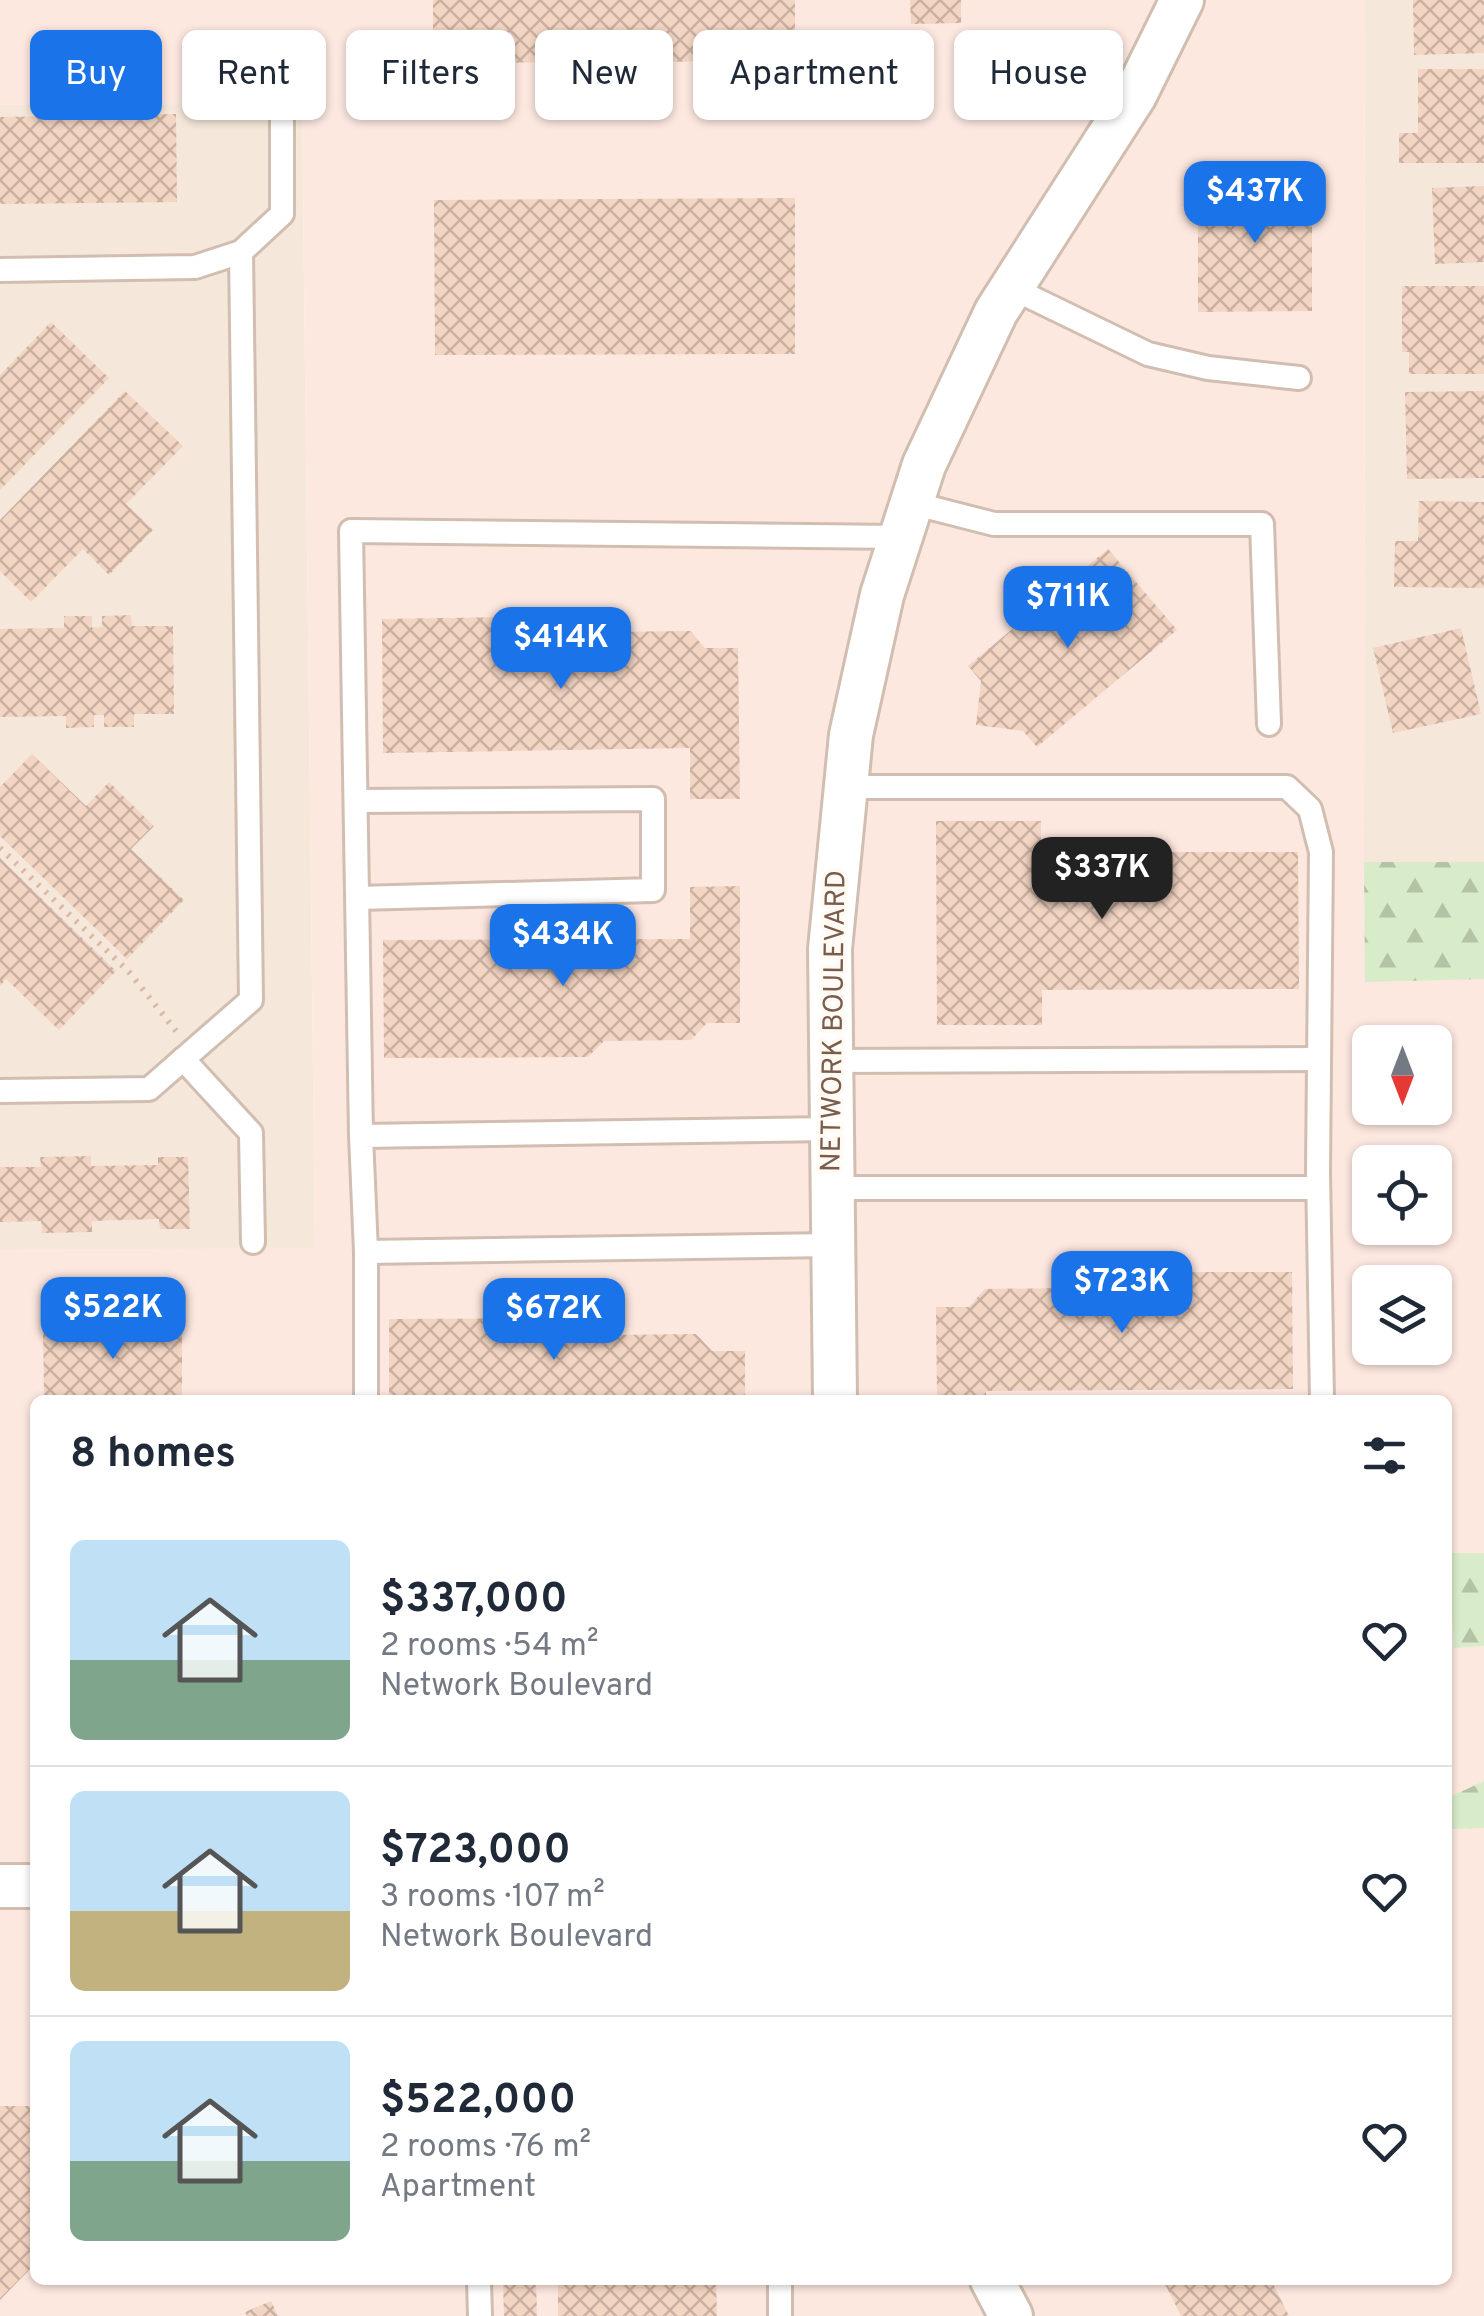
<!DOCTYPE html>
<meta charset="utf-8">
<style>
body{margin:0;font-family:Overpass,sans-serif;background:#f2f2f3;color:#1f2937;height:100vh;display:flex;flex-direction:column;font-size:38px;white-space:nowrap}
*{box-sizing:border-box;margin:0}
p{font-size:32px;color:#747a83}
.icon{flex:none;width:55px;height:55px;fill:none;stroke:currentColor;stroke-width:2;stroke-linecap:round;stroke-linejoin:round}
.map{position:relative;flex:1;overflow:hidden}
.details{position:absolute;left:30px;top:1395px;width:1422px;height:890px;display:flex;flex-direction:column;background:#fff;border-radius:15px;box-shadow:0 2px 8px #0004}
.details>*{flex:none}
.top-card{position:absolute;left:30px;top:30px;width:1425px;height:90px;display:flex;gap:20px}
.needle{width:65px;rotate:180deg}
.buttons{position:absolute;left:1352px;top:1025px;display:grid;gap:20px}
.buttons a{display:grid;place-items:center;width:100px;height:100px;border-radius:15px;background:#fff;box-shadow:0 2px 8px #0004;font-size:50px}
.price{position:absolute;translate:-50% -85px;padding:0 22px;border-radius:20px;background:#1a73e8;color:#fff;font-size:32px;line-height:65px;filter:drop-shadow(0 2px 5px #0008)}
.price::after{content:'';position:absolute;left:50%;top:60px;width:30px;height:22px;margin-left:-15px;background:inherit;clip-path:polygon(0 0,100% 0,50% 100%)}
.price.current{background:#222;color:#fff}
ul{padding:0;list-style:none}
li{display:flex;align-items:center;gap:30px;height:250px;padding:0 40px}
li+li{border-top:2px solid #e0e1e3}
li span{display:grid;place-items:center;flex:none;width:280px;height:200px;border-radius:15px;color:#555}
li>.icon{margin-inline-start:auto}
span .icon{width:120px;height:120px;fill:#fffc;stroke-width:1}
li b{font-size:42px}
h2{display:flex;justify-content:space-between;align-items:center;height:120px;padding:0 40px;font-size:42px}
.pill{padding:0 35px;border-radius:15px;background:#fff;box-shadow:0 2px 8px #0004;font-size:35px;line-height:90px}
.pill.current{background:#1a73e8;color:#fff}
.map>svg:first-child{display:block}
</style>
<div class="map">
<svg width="1484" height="2316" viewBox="0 0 1484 2316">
<defs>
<pattern id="forest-firs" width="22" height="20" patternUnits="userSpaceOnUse" patternTransform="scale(2.5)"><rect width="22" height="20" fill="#d8ecc9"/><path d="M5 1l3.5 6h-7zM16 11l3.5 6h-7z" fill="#b4c2a5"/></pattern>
<pattern id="building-cross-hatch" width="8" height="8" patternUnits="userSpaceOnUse" patternTransform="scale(2.5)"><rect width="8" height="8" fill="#f3d5c3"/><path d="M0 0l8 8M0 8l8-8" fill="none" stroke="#cab0a1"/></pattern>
</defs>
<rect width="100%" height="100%" fill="#fdf6ec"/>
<!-- residential -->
<g fill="#f5e8da">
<polygon points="1365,0 1484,0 1484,862 1364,862"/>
<polygon points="302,103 315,1249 0,1250 0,105"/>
</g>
<!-- commercial -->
<path fill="#fde8e0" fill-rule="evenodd" d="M0 0H1365L1364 862H1484V2316H0V1250L315 1248 302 104 0 105ZM1370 1042H1435V1108H1370ZM1370 1162H1435V1228H1370ZM1370 1282H1435V1348H1370ZM35 1400H1448V2280H35Z"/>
<!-- forest -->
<g fill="url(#forest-firs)">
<polygon points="1364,862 1484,862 1484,979 1365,982"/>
<polygon points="1448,1553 1484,1553 1484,1646 1454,1648"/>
<polygon points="1484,1781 1484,1828 1452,1829 1452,1796"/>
</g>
<!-- building -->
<g fill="url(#building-cross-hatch)">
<polygon points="433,0 795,0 795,61 433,63"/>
<polygon points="910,0 961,0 961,23 911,24"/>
<polygon points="1413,0 1484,0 1484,53 1414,55"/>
<polygon points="1418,69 1484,69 1484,163 1399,163 1399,133 1418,133"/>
<polygon points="176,114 177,202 0,204 0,117"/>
<polygon points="1312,179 1312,311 1198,312 1198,180"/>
<polygon points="1484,186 1484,262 1435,264 1432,188"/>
<polygon points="795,198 795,354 435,355 434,200"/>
<polygon points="1402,286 1484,286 1484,374 1409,374 1409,352 1402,352"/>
<polygon points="51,322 109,378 0,490 0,375"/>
<polygon points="125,391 183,446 126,504 153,530 109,575 83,549 31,602 0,571 0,520"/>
<polygon points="1484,391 1484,478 1407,479 1405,392"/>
<polygon points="1419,501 1484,502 1484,588 1394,587 1395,541 1418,541"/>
<polygon points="1108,549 1177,630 1037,747 1023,731 976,725 981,681 968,666"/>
<polygon points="131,615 132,626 173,626 174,714 134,714 134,727 104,727 104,715 94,715 94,727 66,728 66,716 0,717 0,629 64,628 64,616 92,616 92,628 102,627 102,616"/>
<polygon points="585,616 602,632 690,631 705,648 738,648 740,799 690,799 690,748 383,753 382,619"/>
<polygon points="1461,628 1481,714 1393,733 1373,648"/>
<polygon points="32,754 86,806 109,782 154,826 131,849 184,900 127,959 0,836 0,787"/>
<polygon points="936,821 1041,821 1041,852 1298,852 1299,989 1042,990 1042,1025 937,1025"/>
<polygon points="0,858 116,971 59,1030 6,979 0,986"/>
<polygon points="740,886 740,1023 707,1023 691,1040 604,1041 588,1057 384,1058 383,940 690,939 690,887"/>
<polygon points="91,1156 91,1166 158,1165 158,1157 188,1157 190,1229 160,1229 159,1219 92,1221 92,1232 42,1233 41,1221 0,1222 0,1167 41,1167 40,1157"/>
<polygon points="1088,1272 1292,1272 1293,1389 986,1391 986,1400 937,1400 936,1307 969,1307 985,1289 1072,1288"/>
<polygon points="592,1318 609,1335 696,1334 712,1351 745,1351 745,1400 389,1400 389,1319"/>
<polygon points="43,1325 182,1325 182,1400 44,1400"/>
<polygon points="0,2106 35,2106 35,2264 0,2300"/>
<polygon points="503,2280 536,2280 537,2316 504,2316"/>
<polygon points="558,2280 716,2280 717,2316 558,2316"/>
<polygon points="1163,2280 1271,2280 1289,2316 1181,2316"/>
<polygon points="271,2301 278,2316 247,2316 245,2312"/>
</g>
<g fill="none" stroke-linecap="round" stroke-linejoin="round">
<!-- service casing -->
<g stroke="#d1beb0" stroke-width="28">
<g id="service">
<polyline points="0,270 195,267 241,252 282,214 282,112"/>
<polyline points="1012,288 1148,354 1208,368 1299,378"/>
<polyline points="912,503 994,524 1262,524 1269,724"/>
<polyline points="845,787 1287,787 1310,809 1321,852 1318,1172 1322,1400"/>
<polyline points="356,801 653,799 653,890 358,898"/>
<polyline points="183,1059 251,1133 253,1242"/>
<polyline points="831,1061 1319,1059"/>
<polyline points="0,1091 149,1089 251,1000 241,252"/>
<polyline points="832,1129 361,1136 366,1252 833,1245"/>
<polyline points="361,1136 351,531 901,537"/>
<polyline points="833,1188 1318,1188"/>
<polyline points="366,1400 366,1252"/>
<polyline points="479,2280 480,2316"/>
<polyline points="780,2280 780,2316"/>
</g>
</g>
<!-- minor casing -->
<g stroke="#d1beb0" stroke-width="48">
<g id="minor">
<polyline points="835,1400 830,949 851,735 882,595 924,465 996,312 1135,95 1182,0"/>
<polyline points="0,1886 35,1886"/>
<polyline points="992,2280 1011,2316"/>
</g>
</g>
<!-- path -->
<polyline stroke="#d9b8a5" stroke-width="6" stroke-dasharray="2.5 8" stroke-linecap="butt" points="0,848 129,972 176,1031"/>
<!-- service -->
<use href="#service" stroke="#fff" stroke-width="22"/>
<!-- minor -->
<use href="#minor" stroke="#fff" stroke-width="42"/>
</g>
<g text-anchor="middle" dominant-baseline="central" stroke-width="8" stroke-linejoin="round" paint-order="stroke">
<!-- street labels -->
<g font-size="28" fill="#7a5c4d" stroke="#fffaf3">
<text transform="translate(835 1021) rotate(-89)">NETWORK BOULEVARD</text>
</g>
</g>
</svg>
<div class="buttons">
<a><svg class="needle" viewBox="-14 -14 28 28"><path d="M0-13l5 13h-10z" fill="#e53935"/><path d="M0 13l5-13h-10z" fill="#747a83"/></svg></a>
<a><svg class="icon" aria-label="locate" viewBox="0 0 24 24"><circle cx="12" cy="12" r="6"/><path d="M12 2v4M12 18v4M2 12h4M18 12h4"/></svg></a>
<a><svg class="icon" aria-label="layers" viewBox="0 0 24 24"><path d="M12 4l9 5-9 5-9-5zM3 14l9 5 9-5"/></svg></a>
</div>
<b class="price" style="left:1255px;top:246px">$437K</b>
<b class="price" style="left:1068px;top:651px">$711K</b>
<b class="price" style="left:561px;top:692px">$414K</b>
<b class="price current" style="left:1102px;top:922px">$337K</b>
<b class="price" style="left:563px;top:989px">$434K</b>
<b class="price" style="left:1122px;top:1336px">$723K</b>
<b class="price" style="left:113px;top:1362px">$522K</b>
<b class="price" style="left:554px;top:1363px">$672K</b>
<div class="top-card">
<a class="pill current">Buy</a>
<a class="pill">Rent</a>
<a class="pill">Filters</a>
<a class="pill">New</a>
<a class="pill">Apartment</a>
<a class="pill">House</a>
</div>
<section class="details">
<h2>8 homes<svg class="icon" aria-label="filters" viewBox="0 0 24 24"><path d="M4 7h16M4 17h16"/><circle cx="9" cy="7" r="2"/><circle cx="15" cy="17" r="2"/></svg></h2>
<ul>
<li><span style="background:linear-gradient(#bfe0f5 60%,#7fa58c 0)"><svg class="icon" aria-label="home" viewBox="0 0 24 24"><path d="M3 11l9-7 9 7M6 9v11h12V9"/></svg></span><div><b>$337,000</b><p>2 rooms · 54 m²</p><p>Network Boulevard</p></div><svg class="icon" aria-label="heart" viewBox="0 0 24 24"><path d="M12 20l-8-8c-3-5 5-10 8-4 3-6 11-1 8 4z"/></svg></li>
<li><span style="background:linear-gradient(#bfe0f5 60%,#c2b280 0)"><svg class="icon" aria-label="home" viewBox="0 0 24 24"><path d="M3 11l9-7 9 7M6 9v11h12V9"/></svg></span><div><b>$723,000</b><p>3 rooms · 107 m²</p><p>Network Boulevard</p></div><svg class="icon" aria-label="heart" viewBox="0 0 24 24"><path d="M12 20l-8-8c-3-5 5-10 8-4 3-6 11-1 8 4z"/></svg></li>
<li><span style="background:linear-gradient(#bfe0f5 60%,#7fa58c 0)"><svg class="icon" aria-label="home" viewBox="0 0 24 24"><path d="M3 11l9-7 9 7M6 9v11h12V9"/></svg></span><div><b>$522,000</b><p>2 rooms · 76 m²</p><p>Apartment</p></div><svg class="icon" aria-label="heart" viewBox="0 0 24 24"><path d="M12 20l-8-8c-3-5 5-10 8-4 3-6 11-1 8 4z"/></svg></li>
</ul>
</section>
</div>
